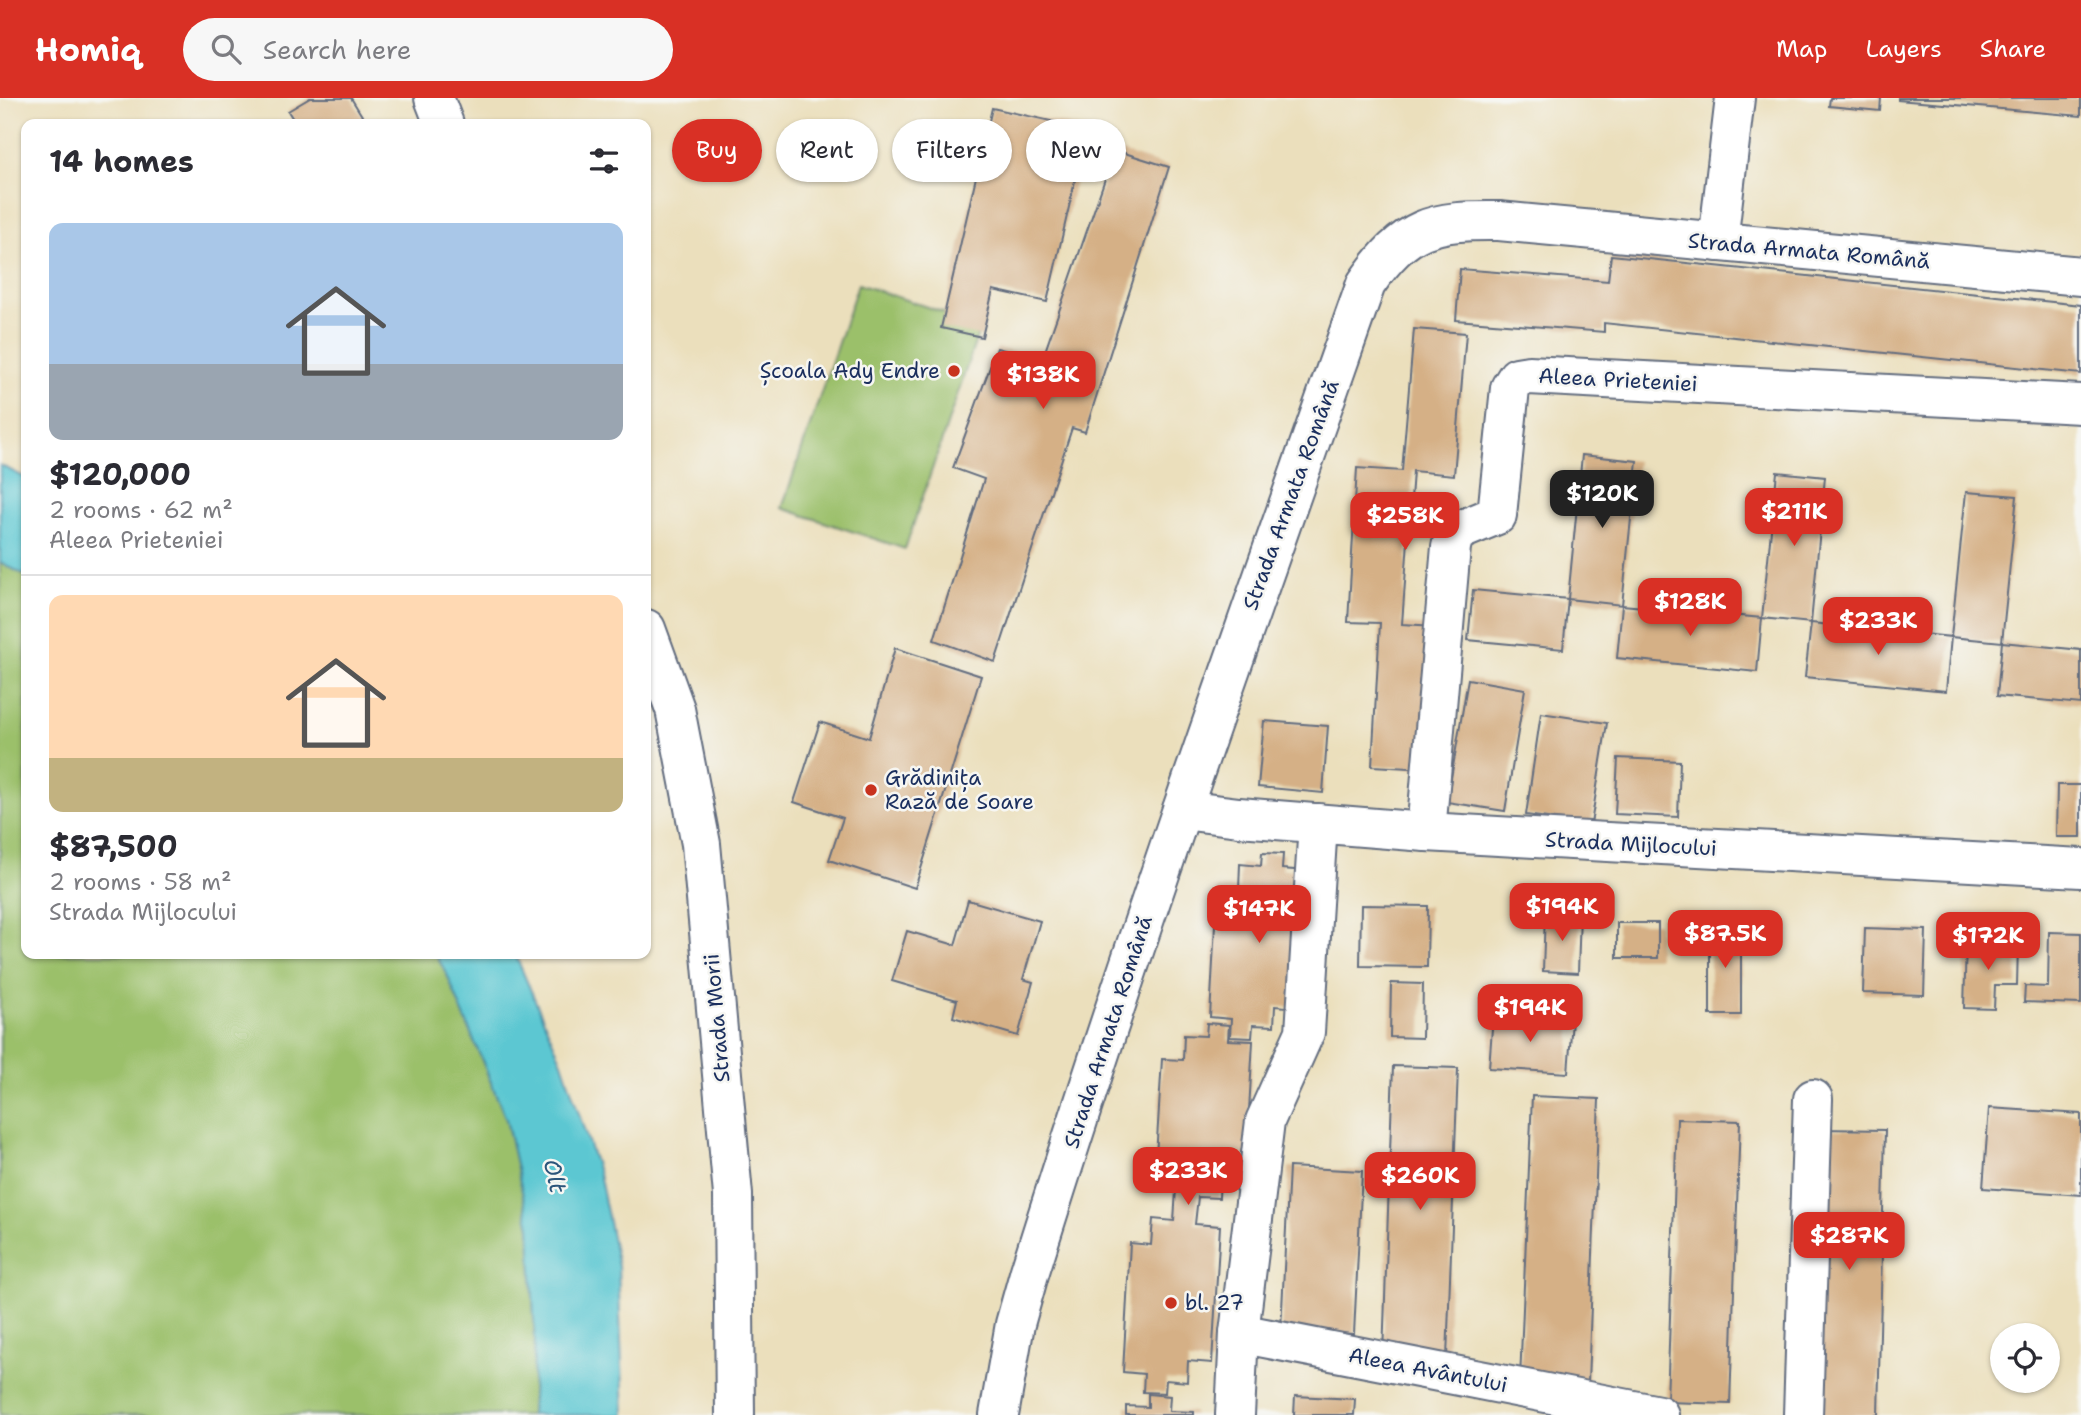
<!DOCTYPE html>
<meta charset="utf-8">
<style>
body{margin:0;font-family:"Shantell Sans",sans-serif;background:#f7f7f7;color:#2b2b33;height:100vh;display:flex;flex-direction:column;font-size:26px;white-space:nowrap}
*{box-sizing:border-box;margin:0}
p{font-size:23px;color:#7c7c81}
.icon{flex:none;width:38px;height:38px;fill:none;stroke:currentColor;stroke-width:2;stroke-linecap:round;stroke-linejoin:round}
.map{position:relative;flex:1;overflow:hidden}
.drawer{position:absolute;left:21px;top:21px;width:630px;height:840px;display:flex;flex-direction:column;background:#fff;border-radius:14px;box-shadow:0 2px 5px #0004}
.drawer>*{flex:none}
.hud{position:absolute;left:672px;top:21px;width:665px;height:63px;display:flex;gap:14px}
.tools{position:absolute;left:1990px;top:1225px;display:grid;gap:14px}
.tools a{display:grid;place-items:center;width:70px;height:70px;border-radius:50%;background:#fff;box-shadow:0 2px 5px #0004;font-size:35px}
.price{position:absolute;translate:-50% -60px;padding:0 16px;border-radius:14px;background:#d93025;color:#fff;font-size:23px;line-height:46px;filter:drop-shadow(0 2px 4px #0008)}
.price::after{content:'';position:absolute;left:50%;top:42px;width:21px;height:16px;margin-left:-10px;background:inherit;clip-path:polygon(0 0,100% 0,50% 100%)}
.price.current{background:#222;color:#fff}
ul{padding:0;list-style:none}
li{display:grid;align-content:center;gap:14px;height:371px;padding:0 28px}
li+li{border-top:2px solid #e1e1e2}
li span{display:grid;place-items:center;height:217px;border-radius:14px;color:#555}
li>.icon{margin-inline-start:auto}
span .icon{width:126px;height:126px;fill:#fffc;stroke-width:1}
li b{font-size:30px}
h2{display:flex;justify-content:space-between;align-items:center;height:84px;padding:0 28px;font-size:30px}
.pill{padding:0 24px;border-radius:32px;background:#fff;box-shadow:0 2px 5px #0004;font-size:24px;line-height:63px}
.pill.current{background:#d93025;color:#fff}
header{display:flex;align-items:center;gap:42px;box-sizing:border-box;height:98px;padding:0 35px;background:#d93025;color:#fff}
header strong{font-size:33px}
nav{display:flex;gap:38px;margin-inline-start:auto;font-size:24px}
.search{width:490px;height:63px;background:#f7f7f7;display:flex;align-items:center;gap:18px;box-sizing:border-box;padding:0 24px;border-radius:38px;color:#7c7c81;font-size:26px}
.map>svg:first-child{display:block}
</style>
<header>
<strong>Homiq</strong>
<div class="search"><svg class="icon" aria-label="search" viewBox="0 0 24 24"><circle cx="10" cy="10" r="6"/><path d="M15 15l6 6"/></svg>Search here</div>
<nav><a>Map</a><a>Layers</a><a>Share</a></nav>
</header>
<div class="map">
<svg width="2081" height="1317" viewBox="0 0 2081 1317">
<rect width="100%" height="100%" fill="#f6f6f2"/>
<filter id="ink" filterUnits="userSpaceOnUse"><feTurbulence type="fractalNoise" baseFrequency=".0143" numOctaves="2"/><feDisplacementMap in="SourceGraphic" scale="14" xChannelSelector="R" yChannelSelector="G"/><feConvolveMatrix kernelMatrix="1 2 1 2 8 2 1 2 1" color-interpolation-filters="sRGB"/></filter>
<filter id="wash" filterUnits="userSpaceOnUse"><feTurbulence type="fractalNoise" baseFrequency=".00686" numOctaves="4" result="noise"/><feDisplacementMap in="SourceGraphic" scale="28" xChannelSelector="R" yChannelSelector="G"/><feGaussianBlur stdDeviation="1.57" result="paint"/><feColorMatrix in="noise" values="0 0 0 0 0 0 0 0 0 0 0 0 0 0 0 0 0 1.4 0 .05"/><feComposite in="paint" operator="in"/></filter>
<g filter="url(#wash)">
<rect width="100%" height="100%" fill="#ebdfbc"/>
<!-- green -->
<g fill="#9bc06b" stroke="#5b7864" stroke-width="2">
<polygon points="858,186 981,227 905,451 782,410"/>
<polygon points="0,464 26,478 26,856 435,856 446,874 506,1021 530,1129 535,1244 531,1317 0,1317"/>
</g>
<!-- water -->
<g fill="#5bc7d2" stroke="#3b7b98" stroke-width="2">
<polygon points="0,367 26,380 26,478 0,464"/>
<polygon points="435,856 515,856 562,964 600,1080 618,1168 624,1317 531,1317 535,1244 530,1129 506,1021 446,874"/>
</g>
<g id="blocks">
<!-- building -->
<g fill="#d5b086">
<polygon points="310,0 351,0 367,26 296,26 288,13"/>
<polygon points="1830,0 1881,0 1880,13 1829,8"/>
<polygon points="1898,0 2081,0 2081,18 1898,2"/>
<polygon points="992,10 1087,31 1047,204 993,192 982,239 941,230"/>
<polygon points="1115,52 1169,69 1085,334 1072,330 995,564 934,542 984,381 953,370 997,250 1042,262"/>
<polygon points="1611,157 2081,207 2081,276 1604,225 1604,234 1456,222 1460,171 1608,183"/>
<polygon points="1414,231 1466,235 1454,377 1413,373 1402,526 1436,528 1429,671 1372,668 1380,525 1348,524 1357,370 1402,373"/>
<polygon points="1582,357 1637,363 1622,507 1568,501"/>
<polygon points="1777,374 1825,379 1811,525 1762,520"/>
<polygon points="1966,394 2017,398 2002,544 1951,539"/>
<polygon points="1473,492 1568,501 1563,551 1468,542"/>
<polygon points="1622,507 1762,520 1757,574 1617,560"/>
<polygon points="1811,525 1951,539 1946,593 1805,579"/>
<polygon points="2002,544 2081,552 2081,606 1997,598"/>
<polygon points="895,550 981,578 915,790 829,762 843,720 794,704 820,624 869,640"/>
<polygon points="1468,581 1525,591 1505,713 1447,704"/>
<polygon points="1541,615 1607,625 1591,726 1526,717"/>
<polygon points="1264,623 1328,628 1323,695 1258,689"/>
<polygon points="1618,660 1680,663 1678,719 1615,716"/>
<polygon points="2057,687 2081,687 2081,739 2056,739"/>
<polygon points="1262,755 1283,756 1282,771 1307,773 1299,910 1275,908 1274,928 1253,927 1252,940 1230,939 1231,921 1210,919 1217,790 1239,791 1240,766 1261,768"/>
<polygon points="968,802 1040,823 1023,881 1033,884 1018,938 953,919 957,902 892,883 907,833 955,847"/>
<polygon points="1361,807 1428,808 1427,869 1360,868"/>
<polygon points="1545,815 1580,816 1578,875 1543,873"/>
<rect x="1617" y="825" width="41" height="35"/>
<rect x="1710" y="826" width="31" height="91"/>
<polygon points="1865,830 1926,832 1924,897 1863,895"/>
<polygon points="2049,834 2081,835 2081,906 2024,904 2025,888 2048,889"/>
<polygon points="1966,845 2018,846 2017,887 1995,887 1994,911 1964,910"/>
<polygon points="1391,885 1423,886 1422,940 1390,939"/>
<polygon points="1493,917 1572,922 1568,975 1489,970"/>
<polygon points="1207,925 1229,927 1228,942 1253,943 1245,1082 1220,1080 1219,1100 1198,1099 1195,1126 1220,1128 1212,1265 1188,1263 1187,1284 1166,1282 1165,1295 1143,1294 1144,1276 1123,1274 1130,1145 1151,1147 1153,1121 1174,1123 1176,1092 1154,1091 1162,961 1183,962 1184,937 1206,938"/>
<polygon points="1393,968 1458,970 1447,1260 1383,1258"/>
<polygon points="1532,998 1599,1001 1588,1285 1520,1282"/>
<polygon points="1989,1010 2081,1016 2081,1097 1983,1090"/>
<polygon points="1677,1021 1740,1023 1730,1306 1667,1304"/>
<polygon points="1820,1031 1885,1032 1878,1317 1813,1317"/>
<polygon points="1289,1069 1362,1073 1354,1236 1281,1232"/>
<polygon points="1148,1296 1170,1298 1169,1313 1194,1314 1194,1317 1126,1317 1126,1308 1148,1309"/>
<polygon points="1295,1298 1355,1301 1354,1317 1294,1317"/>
</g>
</g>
</g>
<g filter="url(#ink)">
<use href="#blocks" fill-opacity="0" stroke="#646d7f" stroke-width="2"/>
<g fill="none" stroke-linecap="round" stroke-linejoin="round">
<!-- minor casing -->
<g stroke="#646d7f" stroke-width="42">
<g id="minor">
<polyline points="434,0 444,26"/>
<polyline points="1718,144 1735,0"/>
<polyline points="646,531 675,611 701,746 733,1097 735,1317"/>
<polyline points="1182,712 1239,719 1426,734 2081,770"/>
<polyline points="1426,734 1451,449 1454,437 1463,431 1497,417 1510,290 1517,279 1529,277 2081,306"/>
<polyline points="1239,1235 1659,1317"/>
<path d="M999 1317 1015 1226 1029 1176C1133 843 1250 515 1366 186 1406 128 1432 122 1499 123L2081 178"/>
<polyline points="1235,1317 1239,1235 1265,1023 1305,934 1318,725"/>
<polyline points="1803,1317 1813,1001"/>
</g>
</g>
<!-- minor -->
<use href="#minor" stroke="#fff" stroke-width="38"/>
</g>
</g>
<!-- markers -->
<g fill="#c8321e" stroke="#f6f6f2" stroke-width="2.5">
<circle cx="954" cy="273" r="7"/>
<circle cx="871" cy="692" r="7"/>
<circle cx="1171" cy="1205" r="7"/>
</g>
<g text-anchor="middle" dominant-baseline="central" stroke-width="5" stroke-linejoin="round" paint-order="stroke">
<!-- street labels -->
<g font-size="21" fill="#1b2f5e" stroke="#f6f6f2">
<text transform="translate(1809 153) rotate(5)">Strada Armata Română</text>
<text transform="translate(1618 282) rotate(3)">Aleea Prieteniei</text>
<text transform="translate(1291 397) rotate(-70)">Strada Armata Română</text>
<text transform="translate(1631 746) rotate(3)">Strada Mijlocului</text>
<text transform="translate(717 920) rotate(-95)">Strada Morii</text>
<text transform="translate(1108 934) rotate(-72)">Strada Armata Română</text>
<text transform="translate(1428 1272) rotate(11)">Aleea Avântului</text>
</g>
<!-- poi labels -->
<g font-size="21" fill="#1b2f5e" stroke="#f6f6f2" text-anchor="start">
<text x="940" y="273" text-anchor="end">Școala Ady Endre</text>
<text x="885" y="680">Grădinița<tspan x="885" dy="24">Rază de Soare</tspan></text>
<text x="1185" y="1205">bl. 27</text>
</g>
<!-- water labels -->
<g font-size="23" font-style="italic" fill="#2b557b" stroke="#f6f6f2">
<text transform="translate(555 1078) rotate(77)">Olt</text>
</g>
</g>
</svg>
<div class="tools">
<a><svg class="icon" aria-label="locate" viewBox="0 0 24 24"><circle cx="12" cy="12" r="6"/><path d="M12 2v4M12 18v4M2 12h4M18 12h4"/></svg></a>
</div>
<b class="price" style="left:1043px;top:313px">$138K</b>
<b class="price current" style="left:1602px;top:432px">$120K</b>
<b class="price" style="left:1794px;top:450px">$211K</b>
<b class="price" style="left:1405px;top:454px">$258K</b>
<b class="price" style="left:1690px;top:540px">$128K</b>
<b class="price" style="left:1878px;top:559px">$233K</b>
<b class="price" style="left:1562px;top:845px">$194K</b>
<b class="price" style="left:1259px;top:847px">$147K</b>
<b class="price" style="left:1725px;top:872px">$87.5K</b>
<b class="price" style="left:1988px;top:874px">$172K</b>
<b class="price" style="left:1530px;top:946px">$194K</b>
<b class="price" style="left:1188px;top:1109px">$233K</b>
<b class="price" style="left:1420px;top:1114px">$260K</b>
<b class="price" style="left:1849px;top:1174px">$287K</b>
<div class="hud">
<a class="pill current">Buy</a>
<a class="pill">Rent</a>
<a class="pill">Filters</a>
<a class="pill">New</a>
</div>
<section class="drawer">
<h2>14 homes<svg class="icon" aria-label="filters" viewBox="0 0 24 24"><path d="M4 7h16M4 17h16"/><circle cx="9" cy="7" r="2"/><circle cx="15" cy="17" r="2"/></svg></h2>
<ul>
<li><span style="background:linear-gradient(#a9c7e8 65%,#9aa5b1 0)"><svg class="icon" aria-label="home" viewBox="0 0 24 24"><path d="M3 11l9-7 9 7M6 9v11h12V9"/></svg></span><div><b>$120,000</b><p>2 rooms · 62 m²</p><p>Aleea Prieteniei</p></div></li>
<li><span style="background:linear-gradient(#ffd9b3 75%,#c2b280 0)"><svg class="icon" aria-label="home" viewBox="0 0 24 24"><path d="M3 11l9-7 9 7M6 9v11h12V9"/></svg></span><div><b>$87,500</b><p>2 rooms · 58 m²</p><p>Strada Mijlocului</p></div></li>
</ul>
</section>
</div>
